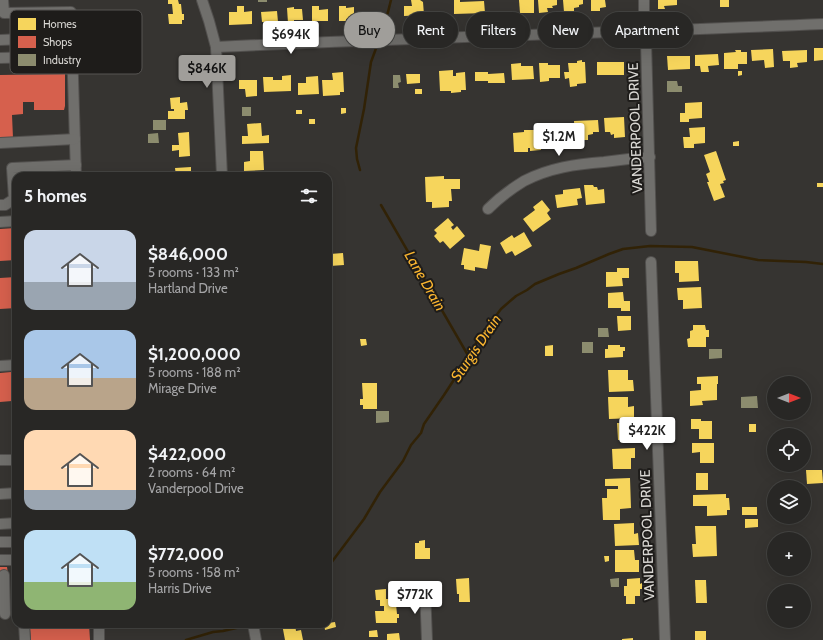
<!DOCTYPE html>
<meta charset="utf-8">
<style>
body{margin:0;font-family:Cabin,sans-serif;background:#302f2d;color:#f1f3f6;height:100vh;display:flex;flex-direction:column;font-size:15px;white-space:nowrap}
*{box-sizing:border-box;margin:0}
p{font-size:13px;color:#a5a5a7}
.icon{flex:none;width:22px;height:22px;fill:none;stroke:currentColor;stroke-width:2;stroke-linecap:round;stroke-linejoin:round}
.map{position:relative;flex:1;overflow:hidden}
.drawer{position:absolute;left:12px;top:172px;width:320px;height:456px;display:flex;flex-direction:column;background:#282725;border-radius:12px;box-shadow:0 4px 16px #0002,0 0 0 1px #444442}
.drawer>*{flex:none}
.top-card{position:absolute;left:344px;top:12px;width:380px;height:36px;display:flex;gap:8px}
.needle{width:26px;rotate:90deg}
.fabs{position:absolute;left:767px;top:376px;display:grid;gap:8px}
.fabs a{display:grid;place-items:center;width:44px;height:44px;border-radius:50%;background:#282725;box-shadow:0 4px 16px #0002,0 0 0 1px #444442;font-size:20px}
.price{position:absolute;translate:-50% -34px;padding:0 9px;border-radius:4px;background:#fff;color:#222;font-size:13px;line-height:26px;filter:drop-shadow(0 1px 2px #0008)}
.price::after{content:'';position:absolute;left:50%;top:24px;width:12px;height:9px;margin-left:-6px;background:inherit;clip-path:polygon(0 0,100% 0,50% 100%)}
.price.current{background:#a09e9a;color:#111}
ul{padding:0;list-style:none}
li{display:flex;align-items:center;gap:12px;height:100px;padding:0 12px}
li span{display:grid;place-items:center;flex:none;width:112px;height:80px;border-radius:12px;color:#555}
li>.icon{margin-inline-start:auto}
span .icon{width:48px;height:48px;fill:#fffc;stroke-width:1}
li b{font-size:17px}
h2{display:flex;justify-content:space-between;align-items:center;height:48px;padding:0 12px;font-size:17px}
.chip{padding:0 14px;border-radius:18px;background:#282725;box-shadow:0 4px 16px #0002,0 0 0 1px #444442;font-size:14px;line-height:36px}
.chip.current{background:#a09e9a;color:#111}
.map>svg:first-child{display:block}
</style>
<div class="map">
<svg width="823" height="640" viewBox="0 0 823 640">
<rect width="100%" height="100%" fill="#363431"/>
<!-- homes -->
<g fill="#f6d55c">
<polygon points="168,0 178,0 179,4 181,4 182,14 184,14 184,20 182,20 182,24 169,24 168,14 173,14 172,4 168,4"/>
<polygon points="411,0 420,0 423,2 424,15 404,16 404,6 412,6"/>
<polygon points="454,0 460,0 460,2 484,1 485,13 454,14"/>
<polygon points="519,0 534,0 534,13 520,13"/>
<polygon points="538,0 557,0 557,5 552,6 553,8 547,8 548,12 539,13"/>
<polygon points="563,0 583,0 583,4 579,5 579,7 574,8 574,12 564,12"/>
<polygon points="591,0 605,0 606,7 600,8 600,11 591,11"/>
<polygon points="658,0 677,0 677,5 664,6 665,9 658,9"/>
<rect x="720" y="0" width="9" height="7"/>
<polygon points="237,6 244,6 244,12 252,11 252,24 229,25 229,12 237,12"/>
<polygon points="312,6 319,6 319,10 328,9 328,21 312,21"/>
<polygon points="339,6 346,6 346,8 354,7 354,18 346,19 346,21 339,21"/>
<polygon points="294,7 294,9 302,9 303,20 294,20 294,22 288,23 287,8"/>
<polygon points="277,11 278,22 262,22 261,12"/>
<polygon points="814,48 823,48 823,60 814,61"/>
<polygon points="773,49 774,67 765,68 764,60 752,61 751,50"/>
<polygon points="735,50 741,50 741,52 747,52 747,64 738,64 738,69 724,69 724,53 736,52"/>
<polygon points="807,50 807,62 797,63 798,67 790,68 790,61 783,61 782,51"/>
<polygon points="718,54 719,65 708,66 709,72 701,72 700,66 695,66 695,55"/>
<polygon points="667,56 690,56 690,69 668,70"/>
<polygon points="582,60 582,62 585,62 586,83 577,84 577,86 570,87 569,78 565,79 564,72 569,72 568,63 577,63 577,61"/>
<rect x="597" y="62" width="27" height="13"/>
<polygon points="521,63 521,66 533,66 534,79 512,80 511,64"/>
<polygon points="539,63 548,63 548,65 560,65 560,78 549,78 549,81 540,82"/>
<polygon points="453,70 453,76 456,76 456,73 465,72 466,90 461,90 461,92 451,93 451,91 440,91 439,71"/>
<polygon points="738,71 742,71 742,75 738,76"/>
<polygon points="343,72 344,92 340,92 340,95 323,96 322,80 333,80 332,73"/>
<polygon points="475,72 488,72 488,74 504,73 505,83 488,83 488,81 475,81"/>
<polygon points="406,74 420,74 420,83 407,84"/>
<polygon points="291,75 291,91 264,92 263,77 273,77 273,80 282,80 282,76"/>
<polygon points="318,76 319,94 298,95 298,83 306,83 306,77"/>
<polygon points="239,80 257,80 257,96 246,97 245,89 239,89"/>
<rect x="415" y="89" width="7" height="5"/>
<polygon points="180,97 180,103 187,102 188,110 185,110 185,119 168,119 168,111 174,111 174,109 171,109 170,98"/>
<polygon points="702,102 702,118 689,119 689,122 680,122 680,113 685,113 685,103"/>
<polygon points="341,108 346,108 346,113 341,114"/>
<rect x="296" y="110" width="6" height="4"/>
<polygon points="624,117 625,137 614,138 614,134 611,135 610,132 605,132 604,118"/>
<rect x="309" y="119" width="6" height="5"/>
<polygon points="598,120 599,132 593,132 593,134 588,135 588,140 575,140 574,121"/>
<polygon points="261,123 262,136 269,135 269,143 242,144 242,136 248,136 247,124"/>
<polygon points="568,124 568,137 563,137 563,140 558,140 559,144 545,145 544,125"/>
<polygon points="705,127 705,143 694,144 694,148 684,148 683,137 690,137 689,128"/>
<polygon points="524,130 535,130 535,132 540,131 541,150 530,151 530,148 528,148 528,152 514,152 513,133 524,132"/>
<polygon points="189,132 190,156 179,157 179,150 172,151 172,145 179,145 178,133"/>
<polygon points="739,141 739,146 733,146 733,142"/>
<polygon points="250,151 263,151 264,170 244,171 244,162 250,161"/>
<polygon points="716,151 726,180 723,181 724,183 720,184 725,197 714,201 707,182 709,182 706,174 710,172 704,155"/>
<polygon points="191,167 191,176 176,176 175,168"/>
<rect x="312" y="173" width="5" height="3"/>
<rect x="250" y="174" width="16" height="2"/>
<polygon points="444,176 444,179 460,179 460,189 451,189 452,201 449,201 449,207 432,208 432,202 426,202 425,177"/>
<rect x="817" y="183" width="6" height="4"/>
<polygon points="584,185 593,185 594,187 597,187 598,190 604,189 605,203 586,205"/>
<polygon points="580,188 582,198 577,199 578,205 557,208 555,195 563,194 563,190"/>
<polygon points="542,200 550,210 547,213 551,219 533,232 523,219 535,210 533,207"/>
<polygon points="448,218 454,225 451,227 453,230 457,226 465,236 450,249 443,241 440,243 434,236 437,233 434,230"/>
<polygon points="524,232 532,246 515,256 512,251 506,254 500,243 512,235 514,238"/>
<polygon points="480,244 491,246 487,269 475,267 475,271 464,269 464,265 461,265 464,248 479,251"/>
<polygon points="343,253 344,265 330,266 330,254"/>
<polygon points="675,261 698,261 699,281 679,282 679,273 675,273"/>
<polygon points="617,268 629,268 629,278 622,278 623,286 606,287 606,272 617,272"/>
<polygon points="701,287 702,308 683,309 683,300 678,300 677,288"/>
<polygon points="623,292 624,301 630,301 630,311 621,311 621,308 608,308 608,293"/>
<polygon points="617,316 631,316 631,330 618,331"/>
<polygon points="693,325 705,325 706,330 709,330 709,337 706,337 706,347 688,347 687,339 690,338 690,331 693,330"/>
<polygon points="360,339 366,339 367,345 361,346"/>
<polygon points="553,345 553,356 545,356 545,346"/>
<polygon points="608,345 620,345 620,347 625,347 625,351 623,351 623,357 605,358 605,349 608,349"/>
<polygon points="608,370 628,370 628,380 633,380 634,391 609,392"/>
<polygon points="718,376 718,384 717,384 717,400 702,401 703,405 690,406 690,391 701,390 701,384 697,384 697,377"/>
<polygon points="362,383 377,383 377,409 363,409 363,405 360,405 360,399 363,399"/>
<polygon points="608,397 628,397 628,407 634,406 634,418 609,419"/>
<polygon points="691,419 701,419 701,421 712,421 712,439 699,439 699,429 691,429"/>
<polygon points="625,421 636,421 636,432 632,432 632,440 618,440 617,423 625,423"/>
<rect x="749" y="424" width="7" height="8"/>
<polygon points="692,443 714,443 714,463 700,463 700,452 692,453"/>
<polygon points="635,448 635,458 631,458 631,469 613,469 612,449"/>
<rect x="772" y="454" width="2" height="8"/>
<polygon points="806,470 822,470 823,483 807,484"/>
<rect x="696" y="473" width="12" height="17"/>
<polygon points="630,478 631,508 620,509 620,520 603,520 602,498 607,498 607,489 618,489 618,486 605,486 605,479"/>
<polygon points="726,494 726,498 729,498 730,510 727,510 727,515 707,516 707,506 693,506 693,495"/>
<rect x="742" y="507" width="15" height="8"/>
<polygon points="745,519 758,519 758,527 745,528"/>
<polygon points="634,523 634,534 638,533 639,545 615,546 614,524"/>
<polygon points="695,526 716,526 717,556 693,557 692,544 696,544"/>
<polygon points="425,540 425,548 430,548 430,559 415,559 415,543 419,543 419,541"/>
<polygon points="615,550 634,550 635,560 639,560 639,572 615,572"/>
<polygon points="604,556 609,556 609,561 605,562"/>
<polygon points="469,578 470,602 459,602 459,594 457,594 456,579"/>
<polygon points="640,578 640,584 642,583 642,589 640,589 640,596 635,596 635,604 626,604 626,596 624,596 624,586 627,586 627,579"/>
<polygon points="695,580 706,580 707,603 696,603"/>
<polygon points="386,589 386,599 390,599 390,604 396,604 397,614 399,614 399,618 397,618 397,623 376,623 375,611 384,611 384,606 380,606 380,600 376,600 375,590"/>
<polygon points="335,622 336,627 325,630 324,624 328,624 328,623"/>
<polygon points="282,624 295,624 296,631 301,630 303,640 285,640"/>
<polygon points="377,630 378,637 369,637 369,631"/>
<rect x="695" y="631" width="11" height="9"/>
<polygon points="399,633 400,640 387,640 387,634"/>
<polygon points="633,638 633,640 622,640 622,639"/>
</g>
<!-- shops -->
<g fill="#d6604d">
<polygon points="65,74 65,106 64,110 34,110 34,102 23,102 23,114 12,115 13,138 0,138 0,75"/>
<polygon points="15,228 16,260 0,261 0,229"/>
<polygon points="16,277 16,308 0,309 0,278"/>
<polygon points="11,372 11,386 16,386 16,431 13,431 12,401 0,402 0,373"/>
<polygon points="0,567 7,567 8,574 0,575"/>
<polygon points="26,624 89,624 90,640 31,640 30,629 26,629"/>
</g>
<!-- industry -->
<g fill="#8c8c6e">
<rect x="258" y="0" width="9" height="2"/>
<polygon points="393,75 400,75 401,82 398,83 399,88 393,88"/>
<polygon points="667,81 677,81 678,86 682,86 682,92 667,92"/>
<rect x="242" y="107" width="9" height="9"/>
<rect x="153" y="120" width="13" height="10"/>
<polygon points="158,133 159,143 148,143 148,134"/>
<polygon points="598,328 608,328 609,337 598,337"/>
<rect x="582" y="342" width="11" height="11"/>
<polygon points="709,349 722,349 722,358 709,359"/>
<polygon points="757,396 758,408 741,408 741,397"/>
<polygon points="376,411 389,411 389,422 376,423"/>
<polygon points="619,578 619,587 611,587 610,579"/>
</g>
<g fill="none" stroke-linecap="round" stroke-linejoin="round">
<!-- stream -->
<g stroke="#312206" stroke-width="2.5">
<polyline points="379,38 388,12 391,0"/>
<polyline points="360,170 357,159 356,148 364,109 371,62 378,43"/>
<polyline points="381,205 469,357"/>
<polyline points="328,567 364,519 380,492 403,461 411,445 421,433 424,424 444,395 472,352 477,341 501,309 516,296 527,290 535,284 559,274 576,268 609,254 623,249 650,246 692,247 758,260 806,262 823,264"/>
<polyline points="186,640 213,632 223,631 245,626"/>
</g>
<!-- minor casing -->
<g stroke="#52504e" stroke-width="12">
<g id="minor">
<polyline points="3,0 4,13 71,12 76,176"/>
<polyline points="202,0 209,21 216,47 222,176"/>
<polyline points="644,0 644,18 646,41 651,231"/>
<polyline points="0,40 71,37"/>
<path d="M216 47C418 37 621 33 823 24"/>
<polyline points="0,58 72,56"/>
<polyline points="0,143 75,139"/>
<polyline points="14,199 12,168 76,165"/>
<polyline points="0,205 5,205 14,199 16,199"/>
<path d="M488 209C499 198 511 189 524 181 549 168 576 164 604 162 619 160 634 158 650 157"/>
<polyline points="0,222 16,221"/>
<polyline points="651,262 665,640"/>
<polyline points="0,366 16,365"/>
<polyline points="0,460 16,460"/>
<polyline points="0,494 16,493"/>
<polyline points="0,524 16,523"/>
<polyline points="0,542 16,542"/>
<polyline points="0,560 16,560"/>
<polyline points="4,575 5,614"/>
<polyline points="425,589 427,640"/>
<polyline points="24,624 25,640"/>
<polyline points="99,624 99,640"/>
<polyline points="253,624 256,640"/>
</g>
</g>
<!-- minor -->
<use href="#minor" stroke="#706f6c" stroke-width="10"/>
</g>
<g text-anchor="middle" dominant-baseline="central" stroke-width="4" stroke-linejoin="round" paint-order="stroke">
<!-- street labels -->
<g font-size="14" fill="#d9d7d3" stroke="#1e1c1a">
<text transform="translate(635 128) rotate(-92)">VANDERPOOL DRIVE</text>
<text transform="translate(647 535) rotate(-92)">VANDERPOOL DRIVE</text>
</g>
<!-- water labels -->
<g font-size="15" font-style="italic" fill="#fab530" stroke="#1e1c1a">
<text transform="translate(425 281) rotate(60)">Lane Drain</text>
<text transform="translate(476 348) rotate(-56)">Sturgis Drain</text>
</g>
</g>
<!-- legend -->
<rect x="10" y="10" width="132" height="64" rx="6" fill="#1e1c1a" stroke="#565452" stroke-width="1"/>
<rect x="18" y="18" width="18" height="12" fill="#f6d55c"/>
<rect x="18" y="36" width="18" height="12" fill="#d6604d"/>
<rect x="18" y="54" width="18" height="12" fill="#8c8c6e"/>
<g font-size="11" fill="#d9d7d3">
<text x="43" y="28">Homes</text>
<text x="43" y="46">Shops</text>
<text x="43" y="64">Industry</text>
</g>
</svg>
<div class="fabs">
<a><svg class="needle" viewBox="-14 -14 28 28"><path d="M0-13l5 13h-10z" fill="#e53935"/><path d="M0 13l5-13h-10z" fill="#a5a5a7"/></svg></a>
<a><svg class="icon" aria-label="locate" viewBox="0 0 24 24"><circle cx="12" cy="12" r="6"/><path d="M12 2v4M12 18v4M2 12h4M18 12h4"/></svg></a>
<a><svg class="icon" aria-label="layers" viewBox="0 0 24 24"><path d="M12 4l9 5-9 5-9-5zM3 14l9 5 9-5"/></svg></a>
<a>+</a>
<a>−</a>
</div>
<b class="price" style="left:291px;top:55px">$694K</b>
<b class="price current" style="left:207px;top:89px">$846K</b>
<b class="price" style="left:559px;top:157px">$1.2M</b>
<b class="price" style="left:647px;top:451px">$422K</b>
<b class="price" style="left:415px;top:615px">$772K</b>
<div class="top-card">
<a class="chip current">Buy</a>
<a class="chip">Rent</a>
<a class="chip">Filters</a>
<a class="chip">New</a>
<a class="chip">Apartment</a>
</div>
<section class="drawer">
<h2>5 homes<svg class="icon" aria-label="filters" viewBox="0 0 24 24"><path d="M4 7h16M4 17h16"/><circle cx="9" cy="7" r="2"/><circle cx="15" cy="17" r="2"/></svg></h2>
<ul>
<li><span style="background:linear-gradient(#c9d6e8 65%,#9aa5b1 0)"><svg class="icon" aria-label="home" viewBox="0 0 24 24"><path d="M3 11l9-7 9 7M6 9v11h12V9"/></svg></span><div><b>$846,000</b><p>5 rooms · 133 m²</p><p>Hartland Drive</p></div></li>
<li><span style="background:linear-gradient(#a9c7e8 60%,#b9a48a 0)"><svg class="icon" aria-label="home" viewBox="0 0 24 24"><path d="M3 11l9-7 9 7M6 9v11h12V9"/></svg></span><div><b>$1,200,000</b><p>5 rooms · 188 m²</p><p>Mirage Drive</p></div></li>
<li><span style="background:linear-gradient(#ffd9b3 75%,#9aa5b1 0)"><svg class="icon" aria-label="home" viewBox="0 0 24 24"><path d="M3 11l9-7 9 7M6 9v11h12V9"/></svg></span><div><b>$422,000</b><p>2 rooms · 64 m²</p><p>Vanderpool Drive</p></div></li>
<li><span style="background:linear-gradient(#bfe0f5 65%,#8fb573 0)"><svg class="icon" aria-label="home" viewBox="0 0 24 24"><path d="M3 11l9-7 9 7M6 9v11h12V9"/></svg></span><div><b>$772,000</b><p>5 rooms · 158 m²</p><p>Harris Drive</p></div></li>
</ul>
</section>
</div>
